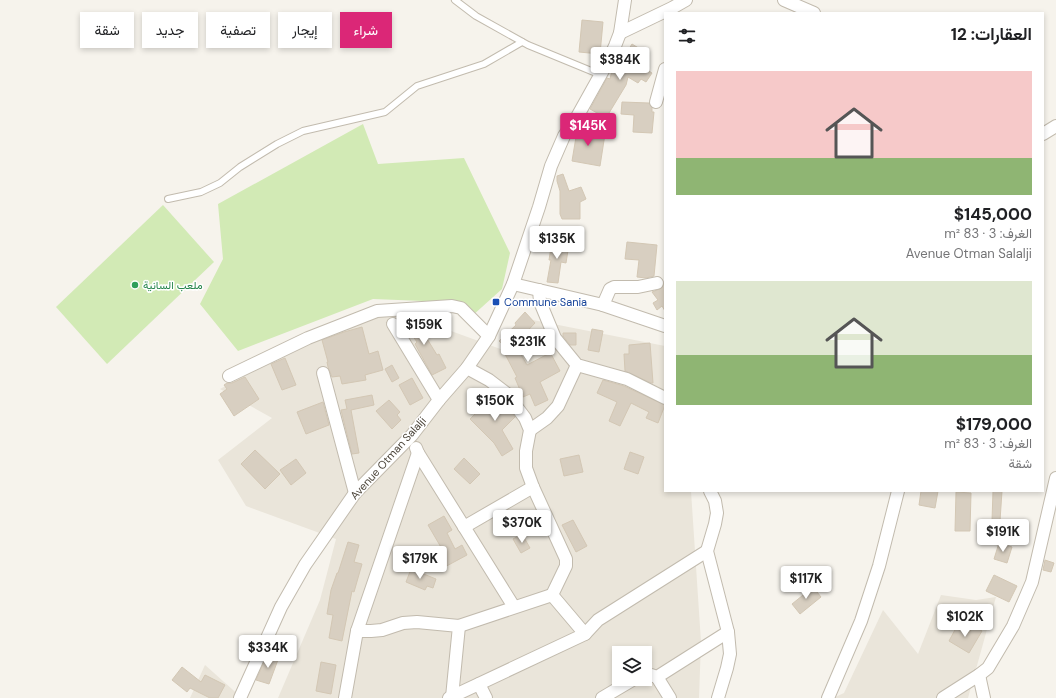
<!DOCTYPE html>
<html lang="ar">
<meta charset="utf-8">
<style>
body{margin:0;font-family:"DM Sans",Vazirmatn,sans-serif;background:#f6f6f6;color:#202124;direction:rtl;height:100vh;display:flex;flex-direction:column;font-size:15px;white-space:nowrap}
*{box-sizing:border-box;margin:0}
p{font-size:13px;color:#757577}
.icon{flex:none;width:22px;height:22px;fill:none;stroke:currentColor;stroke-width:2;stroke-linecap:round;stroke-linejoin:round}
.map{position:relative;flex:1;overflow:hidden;direction:ltr}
.side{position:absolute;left:664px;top:12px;width:380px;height:480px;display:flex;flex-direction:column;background:#fff;border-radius:0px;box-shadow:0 2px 6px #0003;direction:rtl}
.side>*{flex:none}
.guide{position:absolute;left:12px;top:12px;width:380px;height:36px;direction:rtl;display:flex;gap:8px}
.buttons{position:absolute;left:612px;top:646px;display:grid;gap:8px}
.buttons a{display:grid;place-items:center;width:40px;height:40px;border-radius:0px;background:#fff;box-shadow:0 2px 6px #0003;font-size:20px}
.price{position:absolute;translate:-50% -34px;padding:0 9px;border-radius:4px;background:#fff;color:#222;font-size:13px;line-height:26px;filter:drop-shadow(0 1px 2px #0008)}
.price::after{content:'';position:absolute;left:50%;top:24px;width:12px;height:9px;margin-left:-6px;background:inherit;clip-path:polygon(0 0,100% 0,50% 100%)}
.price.on{background:#db2777;color:#fff}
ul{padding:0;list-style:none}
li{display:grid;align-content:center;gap:8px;height:212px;padding:0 12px}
li span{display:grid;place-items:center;height:124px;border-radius:0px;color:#555}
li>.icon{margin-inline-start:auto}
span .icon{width:72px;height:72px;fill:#fffc;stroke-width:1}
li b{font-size:17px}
h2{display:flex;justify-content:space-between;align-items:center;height:48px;padding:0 12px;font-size:17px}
.pill{padding:0 14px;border-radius:0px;background:#fff;box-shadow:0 2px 6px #0003;font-size:14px;line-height:36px}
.pill.on{background:#db2777;color:#fff}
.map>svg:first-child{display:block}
</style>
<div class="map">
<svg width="1056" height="698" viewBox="0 0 1056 698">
<rect width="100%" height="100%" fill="#f6f3ec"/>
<!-- residential -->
<g fill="#eae5da" fill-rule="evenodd">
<path d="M436 301 451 331 506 351 533 320 665 346V491H691L701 642 699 698H278L320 600 336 539 246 506 218 460 272 418 220 389 355 317ZM619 653H645V679H619Z"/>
<polygon points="941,595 976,600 996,597 968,698 833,698 844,693 883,610 918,654"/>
<polygon points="205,665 242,698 190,698"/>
</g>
<!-- green -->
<g fill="#d2eab5">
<polygon points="363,124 378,164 464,158 510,253 502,289 472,316 448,302 373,299 238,351 200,304 223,259 218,204"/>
<polygon points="163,205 214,262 107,364 56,307"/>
</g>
<!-- building -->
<g fill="#d8cfc1" stroke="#d3c7b4">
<polygon points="582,20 603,22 600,54 579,52"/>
<polygon points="632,44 645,52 638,64 652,73 646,82 641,79 638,83 628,77 626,85 606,118 590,109 607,78 610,79 612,70 615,71"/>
<polygon points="622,102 649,103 652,108 652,112 654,112 652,133 633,132 634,115 621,114"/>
<polygon points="580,126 593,129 592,132 605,134 600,166 572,161 577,131"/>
<polygon points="563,174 569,191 581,187 586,199 580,202 580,219 562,219 560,214 560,191 557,181 557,176"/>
<polygon points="552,241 569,244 566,263 561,262 558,283 547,282 551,260 549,260"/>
<polygon points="627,242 657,245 654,276 646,278 637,277 639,260 625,259"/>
<polygon points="665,280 665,311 662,306 657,310 653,303 658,300 652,292 662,288"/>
<polygon points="525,312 535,323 515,344 527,365 548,354 551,354 560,371 540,382 548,400 535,406 530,394 523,397 515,378 517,377 505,354 509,351 499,341 516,325 515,323"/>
<polygon points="413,316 437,355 439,354 446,368 432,375 415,344 417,342 399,317"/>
<polygon points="362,327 369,354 378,351 383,370 365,375 366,380 342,384 340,376 332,377 328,367 327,362 328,362 322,340 344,332"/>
<polygon points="592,329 603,331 599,352 588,350"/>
<polygon points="563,333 576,333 576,345 570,345 563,336"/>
<polygon points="650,343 653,383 651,383 625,371 624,354 629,354 629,345"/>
<polygon points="285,358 296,385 282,390 271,364"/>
<polygon points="392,365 399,378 392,382 385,369"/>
<polygon points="245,377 259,399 234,416 220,394 227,389 224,385 227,383 232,383"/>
<polygon points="412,378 423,398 410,405 399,385"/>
<polygon points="603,380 624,386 665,405 658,423 646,418 649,412 631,403 620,426 609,421 617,402 597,393"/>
<polygon points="495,394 501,398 515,417 502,430 513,449 502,456 494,443 470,419"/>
<polygon points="372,395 374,405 351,410 359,453 352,454 341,410 347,409 345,400"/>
<polygon points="389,400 400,412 397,415 401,420 392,429 376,411"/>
<polygon points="323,402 329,425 306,434 297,412"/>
<polygon points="255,450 280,474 265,489 241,464"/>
<polygon points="630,452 644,457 638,474 624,469"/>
<polygon points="579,455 583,472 564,476 560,459"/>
<polygon points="464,458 480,474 470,484 454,469"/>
<polygon points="296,459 306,473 291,485 280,470"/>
<polygon points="921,491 938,491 935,508 919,505"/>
<polygon points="993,491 1002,491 1000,521 992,521"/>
<polygon points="956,492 971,493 970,531 955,531"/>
<polygon points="444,516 452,530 447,533 455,549 462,545 467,555 441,569 433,554 442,549 428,525"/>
<polygon points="573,520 587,546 576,552 562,525"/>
<polygon points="522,534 530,548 521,553 513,539"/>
<polygon points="348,542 359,545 354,562 362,564 354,592 352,591 342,641 329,638 333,615 327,614 331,590 337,573 338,573"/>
<polygon points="999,543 1012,547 1007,563 994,559"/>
<polygon points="1045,560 1054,563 1051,572 1043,570"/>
<polygon points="411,569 436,579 433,588 427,586 425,590 406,582"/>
<polygon points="994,575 1017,586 1009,602 986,591"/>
<polygon points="813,587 821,597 800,614 792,604"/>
<polygon points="957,626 969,633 973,626 982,631 969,653 949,641"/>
<polygon points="268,653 279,657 269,684 256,680"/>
<polygon points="321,662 336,665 331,694 316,691"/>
<polygon points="182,667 201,682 205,675 225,685 218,698 210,698 190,688 187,692 172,680"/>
</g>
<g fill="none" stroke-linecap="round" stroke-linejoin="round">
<!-- service casing -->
<g stroke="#c2bbae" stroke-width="8">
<g id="service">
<polyline points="455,0 476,16 528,45 601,75"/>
<polyline points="168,199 201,192 220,183 240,167 277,144 303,131 385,112 417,86 484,64 522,42"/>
</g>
</g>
<!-- minor casing -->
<g stroke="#c2bbae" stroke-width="14">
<g id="minor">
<polyline points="784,0 814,13"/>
<polyline points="620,33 672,8 686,0"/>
<polyline points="656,102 665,69"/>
<polyline points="1043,134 1056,126"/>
<polyline points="513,284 603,305 665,326"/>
<polyline points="539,290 540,302 555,338 577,365 627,379 665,398"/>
<polyline points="603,305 610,289 614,287 638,287 657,283"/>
<polyline points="393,324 439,400"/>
<polyline points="467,368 489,380 506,393 525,418 530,430 526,451 526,468 533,487 566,559 566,566 552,595 585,634"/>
<polyline points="323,373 355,493"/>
<polyline points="229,376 308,338 377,311 452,306 461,308 489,336"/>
<polyline points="530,430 547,418 558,406 577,365"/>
<polyline points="416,448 418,453 514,607"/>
<polyline points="710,491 715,501 717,513 715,524 707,551 728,632 730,654 727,668 718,698"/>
<polyline points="464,527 533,487"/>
<polyline points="459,626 552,595"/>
<polyline points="357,631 371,631 382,630 403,623 417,622 459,626 452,697"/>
<polyline points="645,675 651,675 657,677 728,632"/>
<polyline points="979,675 984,698"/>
<polyline points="657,677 670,698"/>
<polyline points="479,684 486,698"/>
<polyline points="240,698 281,607 305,565 355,493 412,435 439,400 467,368 489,336 513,284 539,207 551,166 564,136 577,117 606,65 615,46 620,33 625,0"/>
<polyline points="345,698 357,631 418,453"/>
<polyline points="449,698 585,634 598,620 707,551"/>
<polyline points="602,698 634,679"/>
<polyline points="828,698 861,621 879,566 898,491"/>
<polyline points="943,698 979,675 988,668 1013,626 1032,582 1056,478"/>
</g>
</g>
<!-- service -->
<use href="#service" stroke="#fff" stroke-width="6"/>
<!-- minor -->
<use href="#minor" stroke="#fff" stroke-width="12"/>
</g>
<!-- markers -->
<circle fill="#2e9e5b" stroke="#fff" stroke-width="1.5" cx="135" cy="285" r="4"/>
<rect fill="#1a4fb4" stroke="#fff" stroke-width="1.5" x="492" y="298" width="8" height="8" rx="2"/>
<g text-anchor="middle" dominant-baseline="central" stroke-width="3" stroke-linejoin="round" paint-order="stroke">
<!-- leisure labels -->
<g font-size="11" fill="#27864d" stroke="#fff" text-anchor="start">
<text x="143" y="285">ملعب السانية</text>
</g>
<!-- transit labels -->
<g font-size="11" fill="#164399" stroke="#fff" text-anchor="start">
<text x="504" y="302">Commune Sania</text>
</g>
<!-- street labels -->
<g font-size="11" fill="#4b4439" stroke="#fff">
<text transform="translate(388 458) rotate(-48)">Avenue Otman Salalji</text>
</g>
</g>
</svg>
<div class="buttons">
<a><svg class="icon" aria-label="layers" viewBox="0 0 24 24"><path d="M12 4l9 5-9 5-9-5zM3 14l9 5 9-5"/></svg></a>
</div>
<b class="price" style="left:620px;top:81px">$384K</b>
<b class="price on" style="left:588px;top:147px">$145K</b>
<b class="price" style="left:557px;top:260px">$135K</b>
<b class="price" style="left:424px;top:346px">$159K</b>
<b class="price" style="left:528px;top:363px">$231K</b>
<b class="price" style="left:495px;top:422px">$150K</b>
<b class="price" style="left:522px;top:544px">$370K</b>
<b class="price" style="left:1003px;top:553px">$191K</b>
<b class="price" style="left:420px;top:580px">$179K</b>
<b class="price" style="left:806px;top:600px">$117K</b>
<b class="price" style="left:965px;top:638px">$102K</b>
<b class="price" style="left:268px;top:669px">$334K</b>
<div class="guide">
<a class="pill on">شراء</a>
<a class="pill">إيجار</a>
<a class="pill">تصفية</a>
<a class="pill">جديد</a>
<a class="pill">شقة</a>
</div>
<section class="side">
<h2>العقارات: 12<svg class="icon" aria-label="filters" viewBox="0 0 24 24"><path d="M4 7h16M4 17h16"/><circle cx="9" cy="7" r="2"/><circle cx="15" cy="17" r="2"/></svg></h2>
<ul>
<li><span style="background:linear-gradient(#f6c9c9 70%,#8fb573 0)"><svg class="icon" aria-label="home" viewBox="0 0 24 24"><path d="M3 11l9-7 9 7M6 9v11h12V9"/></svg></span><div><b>$145,000</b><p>الغرف: 3 · 83 m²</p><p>Avenue Otman Salalji</p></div></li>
<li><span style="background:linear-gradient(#dfe7d0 60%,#8fb573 0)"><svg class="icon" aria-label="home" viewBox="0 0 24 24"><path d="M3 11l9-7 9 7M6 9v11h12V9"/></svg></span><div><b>$179,000</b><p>الغرف: 3 · 83 m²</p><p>شقة</p></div></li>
</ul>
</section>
</div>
